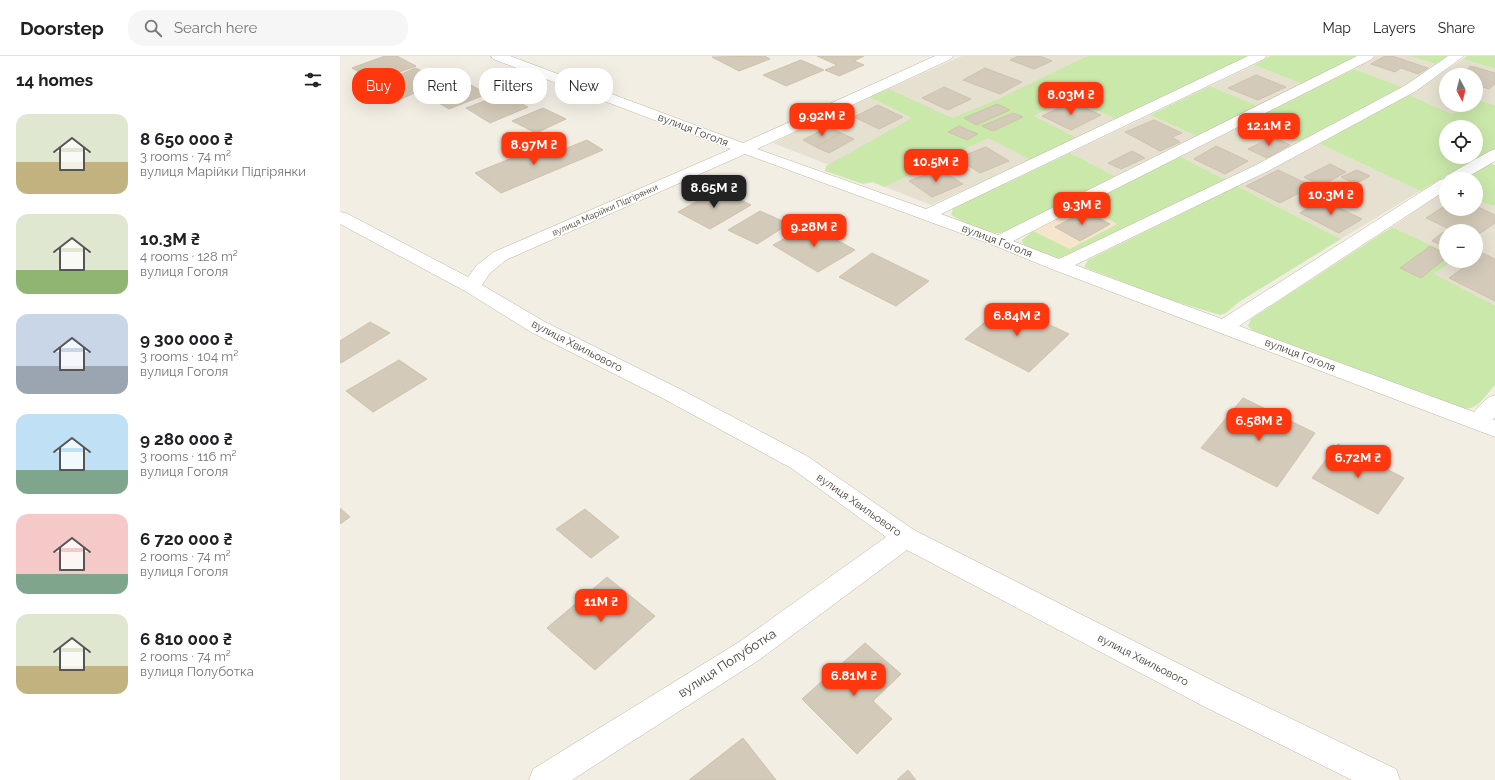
<!DOCTYPE html>
<meta charset="utf-8">
<style>
body{margin:0;font-family:Raleway,sans-serif;background:#f6f6f6;color:#202124;height:100vh;display:flex;flex-direction:column;font-size:15px;white-space:nowrap}
*{box-sizing:border-box;margin:0}
p{font-size:13px;color:#757577}
.icon{flex:none;width:22px;height:22px;fill:none;stroke:currentColor;stroke-width:2;stroke-linecap:round;stroke-linejoin:round}
.map{position:relative;flex:1;overflow:hidden}
.panel{display:flex;flex-direction:column;background:#fff;width:340px}
.panel>*{flex:none}
.guide{position:absolute;left:12px;top:12px;width:380px;height:36px;display:flex;gap:8px}
.needle{width:26px;rotate:173deg}
.controls{position:absolute;left:1099px;top:12px;display:grid;gap:8px}
.controls a{display:grid;place-items:center;width:44px;height:44px;border-radius:50%;background:#fff;box-shadow:0 4px 16px #0002;font-size:20px}
.price{position:absolute;translate:-50% -34px;padding:0 9px;border-radius:8px;background:#ff370e;color:#fff;font-size:13px;line-height:26px;filter:drop-shadow(0 1px 2px #0008)}
.price::after{content:'';position:absolute;left:50%;top:24px;width:12px;height:9px;margin-left:-6px;background:inherit;clip-path:polygon(0 0,100% 0,50% 100%)}
.price.active{background:#222;color:#fff}
ul{padding:0;list-style:none}
li{display:flex;align-items:center;gap:12px;height:100px;padding:0 16px}
li span{display:grid;place-items:center;flex:none;width:112px;height:80px;border-radius:12px;color:#555}
li>.icon{margin-inline-start:auto}
span .icon{width:48px;height:48px;fill:#fffc;stroke-width:1}
li b{font-size:17px}
h2{display:flex;justify-content:space-between;align-items:center;height:48px;padding:0 16px;font-size:17px}
.pill{padding:0 14px;border-radius:16px;background:#fff;box-shadow:0 4px 16px #0002;font-size:14px;line-height:36px}
.pill.active{background:#ff370e;color:#fff}
header{display:flex;align-items:center;gap:24px;box-sizing:border-box;height:56px;padding:0 20px;background:#fff;border-bottom:1px solid #e0e0e0}
header strong{font-size:19px}
nav{display:flex;gap:22px;margin-inline-start:auto;font-size:14px}
.search{width:280px;height:36px;background:#f6f6f6;display:flex;align-items:center;gap:10px;box-sizing:border-box;padding:0 14px;border-radius:16px;color:#757577;font-size:15px}
main{display:flex;flex:1;min-height:0}
.map>svg:first-child{display:block}
</style>
<header>
<strong>Doorstep</strong>
<div class="search"><svg class="icon" aria-label="search" viewBox="0 0 24 24"><circle cx="10" cy="10" r="6"/><path d="M15 15l6 6"/></svg>Search here</div>
<nav><a>Map</a><a>Layers</a><a>Share</a></nav>
</header>
<main>
<section class="panel">
<h2>14 homes<svg class="icon" aria-label="filters" viewBox="0 0 24 24"><path d="M4 7h16M4 17h16"/><circle cx="9" cy="7" r="2"/><circle cx="15" cy="17" r="2"/></svg></h2>
<ul>
<li><span style="background:linear-gradient(#dfe7d0 60%,#c2b280 0)"><svg class="icon" aria-label="home" viewBox="0 0 24 24"><path d="M3 11l9-7 9 7M6 9v11h12V9"/></svg></span><div><b>8 650 000 ₴</b><p>3 rooms · 74 m²</p><p>вулиця Марійки Підгірянки</p></div></li>
<li><span style="background:linear-gradient(#dfe7d0 70%,#8fb573 0)"><svg class="icon" aria-label="home" viewBox="0 0 24 24"><path d="M3 11l9-7 9 7M6 9v11h12V9"/></svg></span><div><b>10.3M ₴</b><p>4 rooms · 128 m²</p><p>вулиця Гоголя</p></div></li>
<li><span style="background:linear-gradient(#c9d6e8 65%,#9aa5b1 0)"><svg class="icon" aria-label="home" viewBox="0 0 24 24"><path d="M3 11l9-7 9 7M6 9v11h12V9"/></svg></span><div><b>9 300 000 ₴</b><p>3 rooms · 104 m²</p><p>вулиця Гоголя</p></div></li>
<li><span style="background:linear-gradient(#bfe0f5 70%,#7fa58c 0)"><svg class="icon" aria-label="home" viewBox="0 0 24 24"><path d="M3 11l9-7 9 7M6 9v11h12V9"/></svg></span><div><b>9 280 000 ₴</b><p>3 rooms · 116 m²</p><p>вулиця Гоголя</p></div></li>
<li><span style="background:linear-gradient(#f6c9c9 75%,#7fa58c 0)"><svg class="icon" aria-label="home" viewBox="0 0 24 24"><path d="M3 11l9-7 9 7M6 9v11h12V9"/></svg></span><div><b>6 720 000 ₴</b><p>2 rooms · 74 m²</p><p>вулиця Гоголя</p></div></li>
<li><span style="background:linear-gradient(#dfe7d0 65%,#c2b280 0)"><svg class="icon" aria-label="home" viewBox="0 0 24 24"><path d="M3 11l9-7 9 7M6 9v11h12V9"/></svg></span><div><b>6 810 000 ₴</b><p>2 rooms · 74 m²</p><p>вулиця Полуботка</p></div></li>
</ul>
</section>
<div class="map">
<svg width="1155" height="724" viewBox="0 0 1155 724">
<rect width="100%" height="100%" fill="#f2eee4"/>
<!-- residential -->
<g fill="#e6e0d1">
<polygon points="622,0 747,0 659,43 693,60 728,40 776,63 691,104 591,149 433,87 485,61"/>
<polygon points="1036,0 1069,0 1099,9 1065,32 1014,13"/>
<polygon points="1123,3 1155,13 1155,49 1138,44 1136,45 1136,19 1106,19 1106,49 1128,49 1112,58 1069,39"/>
<polygon points="914,9 962,28 918,50 870,30"/>
<polygon points="810,59 856,80 775,120 730,97"/>
<polygon points="909,65 960,86 886,124 837,99"/>
<polygon points="978,87 1080,135 1001,183 895,129"/>
<polygon points="1106,134 1106,153 1136,153 1136,144 1153,150 1155,149 1155,249 1093,218 1112,205 1136,205 1136,175 1106,175 1106,196 1052,171"/>
</g>
<!-- commercial -->
<polygon fill="#f5e5cd" points="744,147 777,168 730,193 693,175"/>
<!-- green -->
<g fill="#cbe8ab" fill-rule="evenodd">
<polygon points="747,0 911,0 776,63 728,41 694,60 737,82 691,104 648,82 544,131 533,126 523,128 485,115 486,110 572,62 530,41 549,33 612,62 658,43"/>
<polygon points="930,0 1019,0 962,28 914,9"/>
<polygon points="1069,0 1110,0 1099,9"/>
<polygon points="1127,0 1155,0 1155,13 1123,3"/>
<polygon points="1014,13 1065,32 960,86 909,65"/>
<polygon points="870,30 918,50 856,80 810,59"/>
<path d="M1069 39 1112 58 1128 49H1136V45L1138 44 1155 49V93L1080 135 978 87ZM1106 71H1136V101H1106Z"/>
<path d="M730 97 775 120 672 173C669 175 664 177 661 177 646 178 623 166 611 159L613 152 618 148 667 127Z"/>
<polygon points="837,99 886,124 725,201 717,202 686,191 683,188 682,184 693,175 730,193 777,168 744,147"/>
<polygon points="1149,107 1155,109 1155,149 1153,150 1136,144 1136,123 1123,123"/>
<polygon points="895,129 1001,183 899,246 886,257 880,259 827,243 744,211 748,204 835,161"/>
<path d="M1052 171 1106 196V205H1112L1094 218 1155 249V329C1145 340 1137 356 1121 352L913 275 908 270 911 263Z"/>
</g>
<!-- building -->
<g fill="#d4cab9" stroke="#cfc2ac">
<polygon points="45,0 57,0 76,10 35,25 12,12"/>
<polygon points="425,0 430,3 399,15 372,1"/>
<polygon points="477,0 524,0 514,5 524,9 499,20 485,14 497,9"/>
<polygon points="678,0 700,0 712,5 694,13 670,4"/>
<polygon points="1045,0 1052,0 1088,12 1078,18 1061,12 1055,16 1031,8"/>
<polygon points="461,4 484,14 446,30 423,19"/>
<polygon points="1131,10 1155,17 1155,28 1149,33 1136,29 1136,19 1120,19"/>
<polygon points="75,12 104,24 61,43 32,31"/>
<polygon points="645,12 682,26 660,38 623,24"/>
<polygon points="916,19 946,31 918,44 888,32"/>
<polygon points="122,24 147,38 109,53 84,38"/>
<polygon points="604,31 631,43 608,54 582,42"/>
<polygon points="163,38 188,51 150,67 126,52"/>
<polygon points="732,46 761,59 731,74 702,60"/>
<polygon points="657,48 670,54 636,69 624,62"/>
<polygon points="538,49 563,61 539,73 514,61"/>
<polygon points="203,52 226,63 196,77 172,65"/>
<polygon points="673,57 683,61 653,75 642,70"/>
<polygon points="814,64 842,77 832,81 840,86 820,95 785,76"/>
<polygon points="619,70 638,78 627,84 608,76"/>
<polygon points="488,71 501,77 476,91 463,84"/>
<polygon points="501,77 514,83 489,97 476,91"/>
<polygon points="932,81 950,89 927,102 908,93"/>
<polygon points="247,84 263,94 161,137 135,117 194,93 205,101"/>
<polygon points="876,90 908,105 885,118 854,103"/>
<polygon points="646,91 669,105 640,117 617,102"/>
<polygon points="792,95 805,102 781,113 768,107"/>
<polygon points="990,108 1006,116 981,130 964,121"/>
<polygon points="600,113 623,128 592,141 569,125"/>
<polygon points="938,114 972,130 940,147 906,130"/>
<polygon points="1017,114 1030,120 1015,128 1001,121"/>
<polygon points="379,133 411,149 370,173 338,156"/>
<polygon points="983,144 1022,163 999,177 960,157"/>
<polygon points="1106,149 1106,153 1136,153 1136,150 1155,159 1155,167 1136,180 1136,175 1114,175 1086,162"/>
<polygon points="420,155 449,168 417,188 388,174"/>
<polygon points="745,155 770,168 740,185 715,171"/>
<polygon points="469,169 515,194 478,216 433,189"/>
<polygon points="1103,176 1106,178 1106,191 1092,185"/>
<polygon points="1090,190 1106,198 1106,202 1081,222 1060,212"/>
<polygon points="532,197 589,225 556,250 499,221"/>
<polygon points="1143,197 1155,203 1155,245 1109,222 1133,205 1136,205 1136,203"/>
<polygon points="666,248 729,278 689,316 625,283"/>
<polygon points="30,266 50,277 1,307 0,306 0,285"/>
<polygon points="59,304 87,323 33,356 6,335"/>
<polygon points="903,342 975,377 937,431 861,392"/>
<polygon points="998,388 1064,422 1038,458 972,422"/>
<polygon points="0,452 10,461 0,468"/>
<polygon points="245,453 279,481 251,502 216,473"/>
<polygon points="267,521 315,560 255,614 207,572"/>
<polygon points="525,587 561,618 533,645 552,663 517,698 462,643"/>
<polygon points="403,682 436,724 349,724"/>
<polygon points="568,714 576,724 557,724"/>
</g>
<g fill="none" stroke-linecap="round" stroke-linejoin="round">
<!-- minor casing -->
<g stroke="#beb6a6" stroke-width="1">
<polygon id="minor" points="151,0 170,0 403,87 595,0 613,0 611,3 417,93 586,153 908,0 926,0 924,3 601,158 658,179 1017,0 1034,0 1032,3 673,185 719,203 916,109 1066,29 1108,0 1124,0 1076,35 928,115 735,209 882,263 1100,124 1104,123 1106,120 1150,95 1155,93 1155,105 1124,123 1106,123 1106,134 899,270 1134,356 1147,342 1155,339 1155,361 1153,364 1155,364 1155,381 714,214 653,189 405,98 166,204 150,217 142,229 205,266 340,333 467,400 574,474 885,631 1056,713 1060,724 1012,724 865,651 567,494 419,604 232,724 189,724 193,713 399,586 546,481 451,412 324,343 191,276 125,235 0,168 0,156 6,157 128,221 137,209 154,196 391,93 153,3"/>
</g>
<!-- minor -->
<use href="#minor" fill="#fff" fill-rule="evenodd"/>
</g>
<g text-anchor="middle" dominant-baseline="central" stroke-width="3" stroke-linejoin="round" paint-order="stroke">
<!-- far-street labels -->
<g font-size="9" fill="#443e34" stroke="#fff">
<text transform="translate(265 154) rotate(-24)">вулиця Марійки Підгірянки</text>
</g>
<!-- street labels -->
<g font-size="11" fill="#443e34" stroke="#fff">
<text transform="translate(353 74) rotate(21)">вулиця Гоголя</text>
<text transform="translate(657 185) rotate(21)">вулиця Гоголя</text>
<text transform="translate(237 290) rotate(27)">вулиця Хвильового</text>
<text transform="translate(960 299) rotate(21)">вулиця Гоголя</text>
<text transform="translate(519 449) rotate(35)">вулиця Хвильового</text>
<text transform="translate(803 604) rotate(27)">вулиця Хвильового</text>
</g>
<!-- near-street labels -->
<g font-size="13" fill="#443e34" stroke="#fff">
<text transform="translate(387 607) rotate(-33)">вулиця Полуботка</text>
</g>
</g>
</svg>
<div class="controls">
<a><svg class="needle" viewBox="-14 -14 28 28"><path d="M0-13l5 13h-10z" fill="#e53935"/><path d="M0 13l5-13h-10z" fill="#757577"/></svg></a>
<a><svg class="icon" aria-label="locate" viewBox="0 0 24 24"><circle cx="12" cy="12" r="6"/><path d="M12 2v4M12 18v4M2 12h4M18 12h4"/></svg></a>
<a>+</a>
<a>−</a>
</div>
<b class="price" style="left:731px;top:60px">8.03M ₴</b>
<b class="price" style="left:482px;top:81px">9.92M ₴</b>
<b class="price" style="left:929px;top:91px">12.1M ₴</b>
<b class="price" style="left:194px;top:110px">8.97M ₴</b>
<b class="price" style="left:596px;top:127px">10.5M ₴</b>
<b class="price active" style="left:374px;top:153px">8.65M ₴</b>
<b class="price" style="left:991px;top:160px">10.3M ₴</b>
<b class="price" style="left:742px;top:170px">9.3M ₴</b>
<b class="price" style="left:474px;top:192px">9.28M ₴</b>
<b class="price" style="left:677px;top:281px">6.84M ₴</b>
<b class="price" style="left:919px;top:386px">6.58M ₴</b>
<b class="price" style="left:1018px;top:423px">6.72M ₴</b>
<b class="price" style="left:261px;top:567px">11M ₴</b>
<b class="price" style="left:514px;top:641px">6.81M ₴</b>
<div class="guide">
<a class="pill active">Buy</a>
<a class="pill">Rent</a>
<a class="pill">Filters</a>
<a class="pill">New</a>
</div>
</div>
</main>
